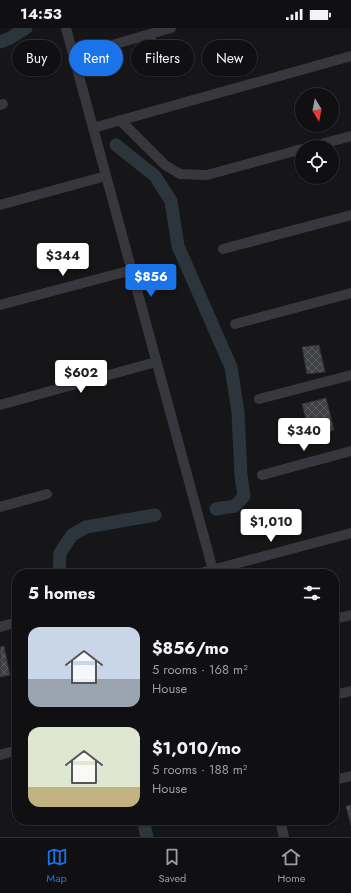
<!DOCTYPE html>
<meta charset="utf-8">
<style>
body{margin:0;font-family:Jost,sans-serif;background:#1e1e20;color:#f1f3f6;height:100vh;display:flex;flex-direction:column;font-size:15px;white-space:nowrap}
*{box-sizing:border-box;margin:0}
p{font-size:13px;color:#9c9d9f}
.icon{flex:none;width:22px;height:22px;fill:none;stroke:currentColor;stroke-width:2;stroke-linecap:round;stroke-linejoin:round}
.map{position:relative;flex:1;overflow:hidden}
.panel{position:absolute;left:12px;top:541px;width:327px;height:256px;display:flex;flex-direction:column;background:#101012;border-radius:16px;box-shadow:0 1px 3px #0004,0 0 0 1px #303032}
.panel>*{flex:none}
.top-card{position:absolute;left:12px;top:12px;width:327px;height:36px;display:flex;gap:8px}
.needle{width:26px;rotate:170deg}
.buttons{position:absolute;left:295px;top:60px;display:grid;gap:8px}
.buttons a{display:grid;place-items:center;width:44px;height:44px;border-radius:50%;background:#101012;box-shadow:0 1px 3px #0004,0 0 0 1px #303032;font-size:20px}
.price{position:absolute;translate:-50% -34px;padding:0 9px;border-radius:4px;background:#fff;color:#222;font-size:13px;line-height:26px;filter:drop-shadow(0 1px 2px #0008)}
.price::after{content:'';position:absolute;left:50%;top:24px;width:12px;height:9px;margin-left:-6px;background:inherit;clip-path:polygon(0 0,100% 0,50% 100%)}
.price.on{background:#1a73e8;color:#fff}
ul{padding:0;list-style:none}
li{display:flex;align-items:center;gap:12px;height:100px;padding:0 16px}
li span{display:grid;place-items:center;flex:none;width:112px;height:80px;border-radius:12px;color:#555}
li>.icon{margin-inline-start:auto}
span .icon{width:48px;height:48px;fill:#fffc;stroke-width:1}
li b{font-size:17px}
h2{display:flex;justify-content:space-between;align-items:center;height:48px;padding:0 16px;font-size:17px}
.tag{padding:0 14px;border-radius:18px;background:#101012;box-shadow:0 1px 3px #0004,0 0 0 1px #303032;font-size:14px;line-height:36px}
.tag.on{background:#1a73e8;color:#fff}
.status{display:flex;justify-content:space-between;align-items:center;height:28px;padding:0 20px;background:#101012;direction:ltr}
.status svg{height:11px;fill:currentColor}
.menu{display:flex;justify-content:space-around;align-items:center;height:56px;border-top:1px solid #303032;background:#101012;font-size:11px;color:#9c9d9f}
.menu a{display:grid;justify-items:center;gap:2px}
.menu .on{color:#1a73e8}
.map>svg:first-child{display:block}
</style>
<div class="status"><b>14:53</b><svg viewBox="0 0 49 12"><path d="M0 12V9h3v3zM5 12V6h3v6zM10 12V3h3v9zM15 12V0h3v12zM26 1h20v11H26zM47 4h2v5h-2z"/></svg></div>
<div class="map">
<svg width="351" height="809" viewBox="0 0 351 809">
<defs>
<pattern id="building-cross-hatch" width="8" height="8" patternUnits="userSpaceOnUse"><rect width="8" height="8" fill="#404145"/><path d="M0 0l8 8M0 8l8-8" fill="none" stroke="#595a5e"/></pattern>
</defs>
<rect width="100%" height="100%" fill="#161618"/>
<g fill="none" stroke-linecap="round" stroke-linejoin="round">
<!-- canal -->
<g stroke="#2c353c" stroke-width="13">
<polyline points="0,14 10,10 26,0"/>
<polyline points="116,117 155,148 171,173 178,218 231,339 238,384 241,448 244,468 235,478 216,481"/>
<polyline points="59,546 60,525 72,507 86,499 155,487"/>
<polyline points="143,792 147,809"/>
</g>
</g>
<!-- building -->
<g fill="url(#building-cross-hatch)" stroke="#303034">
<polygon points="154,6 157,16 145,20 142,11"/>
<polygon points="319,317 325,344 307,346 302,319"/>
<polygon points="326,370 334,402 310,408 302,376"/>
<polygon points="4,618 10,647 0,649 0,619"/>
<polygon points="351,777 351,797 346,778"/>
</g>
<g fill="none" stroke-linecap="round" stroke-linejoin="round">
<!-- street -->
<g stroke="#37383d" stroke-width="10">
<polyline points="66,0 214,546"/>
<polyline points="74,28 171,0"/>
<polyline points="0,77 3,76"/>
<polyline points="120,92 165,137 180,146 207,147 302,121"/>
<polyline points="93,100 351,28"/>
<polyline points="310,119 351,108"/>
<polyline points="0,177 106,148"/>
<polyline points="223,221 351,187"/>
<polyline points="0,277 132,242"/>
<polyline points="235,296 351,265"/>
<polyline points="259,371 351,347"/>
<polyline points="0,377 156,334"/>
<polyline points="262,447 351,423"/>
<polyline points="0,479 47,466"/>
<polyline points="197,546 351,505"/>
<polyline points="334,591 351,587"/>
<polyline points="0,599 17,594"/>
<polyline points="334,667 351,663"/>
<polyline points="0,727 17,722"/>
<polyline points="334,752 351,748"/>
<polyline points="280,792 284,809"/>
</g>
</g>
</svg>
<div class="buttons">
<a><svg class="needle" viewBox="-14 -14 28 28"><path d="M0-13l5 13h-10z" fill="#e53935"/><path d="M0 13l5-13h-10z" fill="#9c9d9f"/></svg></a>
<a><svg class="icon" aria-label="locate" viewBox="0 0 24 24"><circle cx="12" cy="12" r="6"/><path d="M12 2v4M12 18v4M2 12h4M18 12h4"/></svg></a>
</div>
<b class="price" style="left:63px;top:249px">$344</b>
<b class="price on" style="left:151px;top:270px">$856</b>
<b class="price" style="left:81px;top:366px">$602</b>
<b class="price" style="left:304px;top:424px">$340</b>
<b class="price" style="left:271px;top:515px">$1,010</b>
<div class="top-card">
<a class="tag">Buy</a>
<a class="tag on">Rent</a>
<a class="tag">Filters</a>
<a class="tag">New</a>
</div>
<section class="panel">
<h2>5 homes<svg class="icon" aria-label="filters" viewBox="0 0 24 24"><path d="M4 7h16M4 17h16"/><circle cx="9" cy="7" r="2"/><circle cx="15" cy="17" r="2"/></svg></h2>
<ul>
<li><span style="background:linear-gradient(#c9d6e8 65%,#9aa5b1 0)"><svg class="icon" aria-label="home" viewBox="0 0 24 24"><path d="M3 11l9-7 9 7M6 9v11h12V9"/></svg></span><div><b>$856/mo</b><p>5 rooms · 168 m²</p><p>House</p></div></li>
<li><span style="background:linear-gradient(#dfe7d0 75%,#c2b280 0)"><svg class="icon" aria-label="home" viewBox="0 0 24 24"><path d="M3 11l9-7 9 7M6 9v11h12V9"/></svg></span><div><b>$1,010/mo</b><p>5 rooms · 188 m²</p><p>House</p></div></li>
</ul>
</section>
</div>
<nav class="menu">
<a class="on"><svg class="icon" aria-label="map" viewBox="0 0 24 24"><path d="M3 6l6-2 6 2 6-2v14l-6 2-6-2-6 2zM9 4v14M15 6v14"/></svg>Map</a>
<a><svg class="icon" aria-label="saved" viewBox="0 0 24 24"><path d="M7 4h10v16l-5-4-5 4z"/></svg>Saved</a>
<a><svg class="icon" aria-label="home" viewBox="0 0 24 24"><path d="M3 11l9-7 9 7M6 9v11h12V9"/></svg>Home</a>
</nav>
